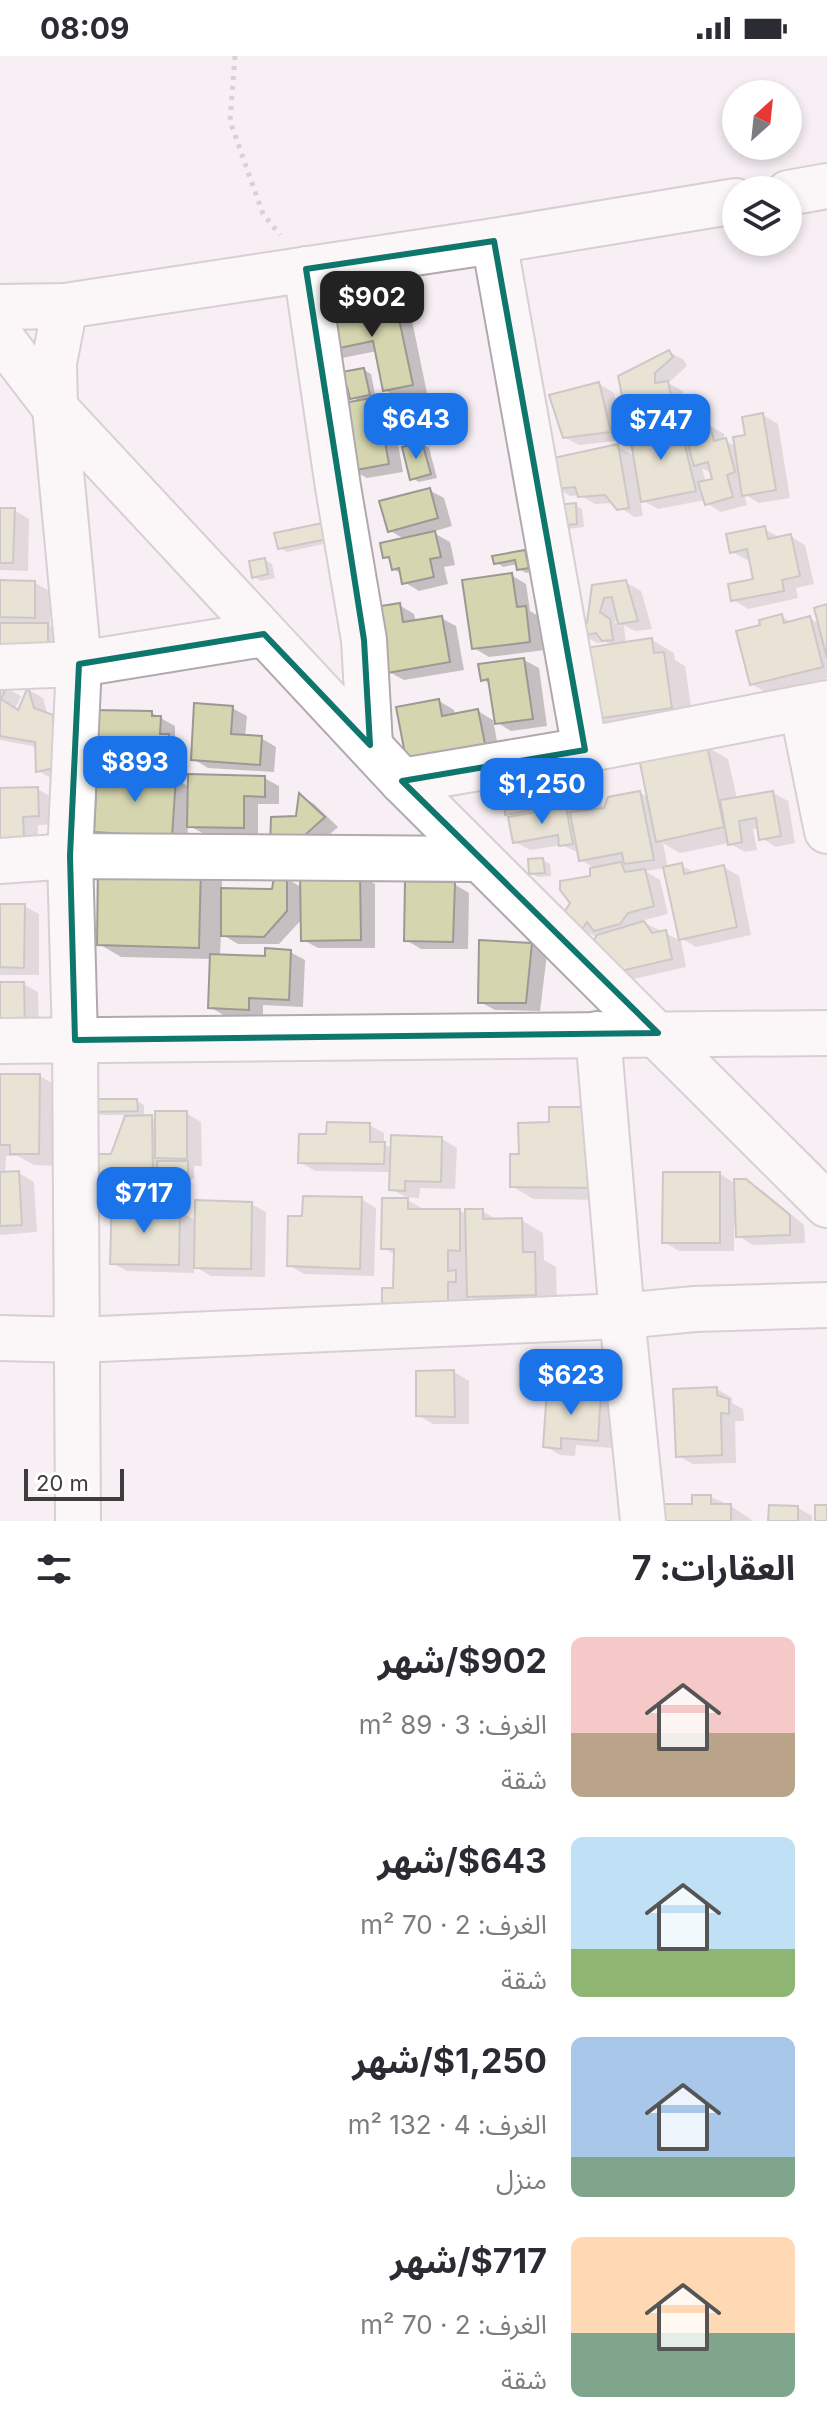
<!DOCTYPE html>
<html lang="ar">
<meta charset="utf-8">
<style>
body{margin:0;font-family:Inter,"Noto Sans Arabic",sans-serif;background:#f2f2f3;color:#2b2b33;direction:rtl;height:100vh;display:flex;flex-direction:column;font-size:30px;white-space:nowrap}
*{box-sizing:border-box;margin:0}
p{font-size:26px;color:#7c7c81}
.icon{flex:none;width:44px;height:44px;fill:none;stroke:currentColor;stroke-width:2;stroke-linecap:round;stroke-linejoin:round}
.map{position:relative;height:1465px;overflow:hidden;direction:ltr}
.details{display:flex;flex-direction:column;background:#fff;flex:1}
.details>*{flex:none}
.needle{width:52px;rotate:27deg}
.fabs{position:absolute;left:722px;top:24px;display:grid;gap:16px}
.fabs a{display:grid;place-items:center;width:80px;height:80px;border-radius:50%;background:#fff;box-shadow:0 4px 12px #0003;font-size:40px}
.scale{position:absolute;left:24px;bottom:20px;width:100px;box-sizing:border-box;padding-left:8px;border:4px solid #3f3c3d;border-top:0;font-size:22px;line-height:28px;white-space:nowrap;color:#3f3c3d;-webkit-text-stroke:6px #fff;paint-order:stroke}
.price{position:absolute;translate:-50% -68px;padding:0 18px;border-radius:16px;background:#1a73e8;color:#fff;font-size:26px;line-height:52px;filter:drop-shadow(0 2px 4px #0008)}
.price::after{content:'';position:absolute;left:50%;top:48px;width:24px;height:18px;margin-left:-12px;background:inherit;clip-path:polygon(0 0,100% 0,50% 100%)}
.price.current{background:#222;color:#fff}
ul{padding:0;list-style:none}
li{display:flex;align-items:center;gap:24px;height:200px;padding:0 32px}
li span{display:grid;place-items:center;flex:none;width:224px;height:160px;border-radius:12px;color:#555}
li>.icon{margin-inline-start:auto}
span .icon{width:96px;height:96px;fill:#fffc;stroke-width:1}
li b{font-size:34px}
h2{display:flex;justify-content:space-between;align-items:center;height:96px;padding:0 32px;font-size:34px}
.status{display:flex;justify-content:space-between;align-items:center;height:56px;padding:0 40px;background:#fff;direction:ltr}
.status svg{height:22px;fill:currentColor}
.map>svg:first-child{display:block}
</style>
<div class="status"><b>08:09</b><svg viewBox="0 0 49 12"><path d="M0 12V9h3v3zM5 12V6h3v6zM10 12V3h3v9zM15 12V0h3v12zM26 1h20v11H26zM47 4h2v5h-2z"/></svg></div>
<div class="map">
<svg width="827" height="1465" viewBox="0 0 827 1465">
<rect width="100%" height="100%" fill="#f7eff3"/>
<!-- shadow -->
<g fill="#0003" fill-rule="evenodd">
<polygon points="395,246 410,255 427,337 400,343 385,334 377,295 342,302 327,294"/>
<path d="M669 296 684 304 687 310 668 327 683 335 688 362 674 365 691 374 709 369 724 378 725 384 736 391 763 359 778 368 790 442 759 447 744 438 747 449 721 456 706 447 705 444 658 453 640 443 643 460 634 461 614 447 595 448 580 439 570 440 555 431 617 390 636 401 645 373 628 363 620 322ZM702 412 711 417 714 424 706 427Z"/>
<polygon points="364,314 371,318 376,343 396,355 415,345 422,349 424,363 404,366 393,360 403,416 367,422 352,414 360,346 352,341 350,335 337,338"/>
<polygon points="599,328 614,337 625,384 579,389 564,381"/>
<polygon points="422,388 429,392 437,422 419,426 412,422"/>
<polygon points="429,434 444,442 452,470 432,476 450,486 455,509 444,511 448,528 419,535 404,526 402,518 393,513 392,505 385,501 406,484 389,474"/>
<polygon points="575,449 582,453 584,471 567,473 558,451"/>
<polygon points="0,454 14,454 29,463 28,515 0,514"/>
<polygon points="323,469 333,486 287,496 280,492"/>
<polygon points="764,473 779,481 790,480 805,489 814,528 796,532 798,542 748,553 733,544 755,524 751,503 747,504 732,496"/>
<polygon points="525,496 532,500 535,515 526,517 519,513 518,508 503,511 496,506"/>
<polygon points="265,504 272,508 275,522 261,525 254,521"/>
<polygon points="511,519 526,528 530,555 540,561 545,594 489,601 474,592"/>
<polygon points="0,526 35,527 50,535 50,570 62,578 62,601 0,600"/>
<path d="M625 526 641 535 652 573 635 575 624 569 626 588 652 584 674 597 675 604 685 610 693 664 619 674 597 662 614 590 606 586 597 587 582 579 589 569 594 531ZM617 556 620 571 615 567Z"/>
<polygon points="399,549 414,558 416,566 441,562 456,570 464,614 404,624 389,616"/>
<polygon points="827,550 827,622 767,637 752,628 762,571 781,560 792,567 810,562 821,569"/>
<polygon points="524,604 539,612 547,670 511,675 493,664 499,696 422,710 439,645 454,654 455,659 478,655 496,666 491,628 483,624"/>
<polygon points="0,632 6,632 21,640 15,653 19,656 29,634 43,642 48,659 68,669 53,723 38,715 37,691 0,684"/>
<polygon points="232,652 247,660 245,681 261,682 276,691 274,716 208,712 193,703"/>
<polygon points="95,656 152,657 175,670 175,684 184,689 184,716 166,716 151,707 151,702 111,702 111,710 95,702"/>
<polygon points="707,691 728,703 737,743 773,737 788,745 795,787 776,791 761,782 759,772 753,773 757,794 745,796 729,787 680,797 663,787 668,812 681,809 695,817 724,811 739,820 751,879 696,891 681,882 666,812 645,815 660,824 668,858 641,865 681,885 686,911 625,925 598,882 582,873 573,847 596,813 581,804 579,797 562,789 530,794 515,786 515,762 507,757 581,712 596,720 604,757 640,737 649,742"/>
<polygon points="264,722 279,730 279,748 258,748 258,779 204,778 188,769 187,788 111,784 96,775 175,723 190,731"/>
<polygon points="37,733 52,741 54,768 38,769 38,789 0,790 0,734"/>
<polygon points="301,740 314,748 338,771 321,786 287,799"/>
<polygon points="543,804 550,808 551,820 538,821 531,817"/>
<polygon points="200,812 222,824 222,834 274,835 287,823 303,832 360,819 375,828 375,892 318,892 303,884 303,862 279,888 238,888 221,878 220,900 267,902 290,896 305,904 303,951 263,949 263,961 225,960 210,951 212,903 121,901 99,888"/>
<polygon points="454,828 469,837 468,893 421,893 406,884"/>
<polygon points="0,850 24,850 39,858 39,919 0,919"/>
<polygon points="481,886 532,889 547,898 540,955 495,954 480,946"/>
<polygon points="0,928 23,928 38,936 39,981 0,979"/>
<polygon points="0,1020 40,1020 61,1033 60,1110 34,1109 18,1100 6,1100 5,1118 19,1117 34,1126 37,1176 0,1179"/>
<polygon points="137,1045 144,1049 144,1061 157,1064 186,1057 201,1066 202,1110 194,1110 194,1123 167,1124 167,1129 115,1128 100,1119 112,1100 128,1059 101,1059 94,1055"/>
<polygon points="369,1069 384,1077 384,1088 393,1093 442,1083 457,1092 455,1133 420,1132 419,1142 406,1141 391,1133 392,1116 315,1115 300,1106 328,1080"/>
<polygon points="521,1100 616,1144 533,1143 512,1130"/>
<polygon points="720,1118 736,1128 746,1125 762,1134 804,1169 805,1187 753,1189 738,1180 738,1169 734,1169 734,1195 679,1195 664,1186"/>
<polygon points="361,1143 376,1152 374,1220 304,1218 289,1209 304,1162"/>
<polygon points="407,1144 427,1155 460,1155 467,1159 482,1155 499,1165 521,1164 543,1177 544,1204 556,1211 557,1250 491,1252 469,1240 469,1258 395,1234 396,1199 383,1192"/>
<polygon points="140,1146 154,1155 180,1155 196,1165 251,1148 266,1156 265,1221 211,1220 194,1210 194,1217 127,1215 112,1207"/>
<polygon points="454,1316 469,1325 469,1368 433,1368 418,1359"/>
<polygon points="717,1333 732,1342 732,1347 743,1353 744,1365 735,1365 736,1407 693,1408 678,1400"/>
<polygon points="600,1339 615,1347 612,1392 576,1389 575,1400 560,1399 545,1390"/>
<polygon points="711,1441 731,1450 753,1465 663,1465"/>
<polygon points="798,1452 812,1460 812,1465 770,1465"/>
</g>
<!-- building -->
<g fill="#d5d5af" stroke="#9a9a93" stroke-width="2">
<polygon points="395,244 413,329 383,335 373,285 325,295 318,259"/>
<polygon points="669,294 673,301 655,317 655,327 668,325 674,354 627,364 618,320"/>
<polygon points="364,312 370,339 350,343 347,331 328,335 325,319"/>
<polygon points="599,326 611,376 563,382 549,339"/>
<polygon points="377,341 389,408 350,415 327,350"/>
<polygon points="415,343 418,359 395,363 393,347"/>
<polygon points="763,357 776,434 742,440 733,381 745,379 742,361"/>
<polygon points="679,365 696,435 641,446 629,374"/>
<polygon points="709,367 714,385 726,382 735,416 727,419 733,441 705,449 698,426 712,423 708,406 694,410 684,374"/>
<polygon points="422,386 431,418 410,424 402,391"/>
<polygon points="618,388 629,452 617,454 605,439 578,441 575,431 554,433 549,403"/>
<polygon points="430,432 438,462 388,476 379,445"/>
<polygon points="576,447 577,468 558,470 556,449"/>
<polygon points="0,452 15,452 13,507 0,507"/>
<polygon points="323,467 327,483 278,493 274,477"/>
<polygon points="765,470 768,483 791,478 800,520 782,524 784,535 731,545 728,528 753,523 747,493 730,497 726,478"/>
<polygon points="435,475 441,501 430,503 434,521 402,528 399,512 392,514 389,501 383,502 380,487"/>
<polygon points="525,494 529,512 517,514 515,504 494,508 492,500"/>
<polygon points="265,502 268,518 252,522 249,505"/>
<polygon points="512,517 517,551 526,550 530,586 472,593 462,524"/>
<polygon points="0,524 35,525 35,562 0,561"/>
<polygon points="626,524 638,565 618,568 612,541 604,542 600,556 610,563 613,584 602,585 596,577 581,580 576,571 587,567 592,529"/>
<polygon points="400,547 403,566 442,560 450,606 387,617 375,551"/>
<polygon points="827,548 827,602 814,552"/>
<polygon points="782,558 784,567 810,560 823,611 750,629 736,575 760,569 759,564"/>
<rect x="0" y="567" width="48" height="26"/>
<polygon points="652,582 654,597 664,596 672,652 595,663 585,592"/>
<polygon points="524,602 533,663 495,668 488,623 481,625 478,608"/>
<polygon points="0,630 7,630 1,643 18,654 28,631 34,652 53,659 54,712 36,716 35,686 0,680"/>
<polygon points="439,643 442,660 478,653 485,688 406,703 396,651"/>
<polygon points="194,647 233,650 231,678 262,680 260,709 191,704"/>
<polygon points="93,654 152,655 152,660 161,660 160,678 169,678 169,708 149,708 149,695 97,695"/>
<polygon points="707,689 724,771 656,786 639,702"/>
<polygon points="581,710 589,743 505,759 503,724"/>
<polygon points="97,716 176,721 172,781 94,776"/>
<polygon points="188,718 265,720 265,741 244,740 244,772 187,771"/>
<polygon points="38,731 39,760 23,761 24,781 0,782 0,732"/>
<polygon points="640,735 654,804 624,808 622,797 579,805 570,756 604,752 608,741"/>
<polygon points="773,735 781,780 759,784 756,762 739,765 742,786 728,789 720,744"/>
<polygon points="299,737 325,761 306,778 299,792 270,791 271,761 296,760"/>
<polygon points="566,751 573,788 559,790 558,779 513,787 508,761"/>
<polygon points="543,802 545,817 529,818 528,803"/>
<polygon points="621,806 625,816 645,813 654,850 628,857 620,868 594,875 587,866 581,875 563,858 570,847 560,834 560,825 590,820 590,812"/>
<polygon points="98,807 201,810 199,892 97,889"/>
<polygon points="682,807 684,818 724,809 737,871 679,884 663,811"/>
<polygon points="300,817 360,817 361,884 301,885"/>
<polygon points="274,821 287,821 287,855 264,881 221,880 221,832 272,833"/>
<polygon points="405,825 455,826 453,886 404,885"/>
<polygon points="0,848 25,848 24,912 0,911"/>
<polygon points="644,865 652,877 666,874 672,903 608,918 589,892 597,879"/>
<polygon points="479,884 532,887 526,947 478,947"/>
<polygon points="265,892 291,894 289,944 249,942 249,954 208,952 210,898 265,900"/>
<polygon points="0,926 24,926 25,974 0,971"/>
<polygon points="0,1018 40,1018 39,1098 10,1098 10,1089 0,1089"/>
<polygon points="91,1043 137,1043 138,1055 92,1056"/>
<polygon points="549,1051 595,1051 595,1132 510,1131 510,1098 519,1098 518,1067 549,1066"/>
<polygon points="155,1055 187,1055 187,1103 155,1102"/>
<polygon points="152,1059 153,1121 98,1121 99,1098 111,1098 125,1060"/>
<polygon points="327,1066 370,1067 370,1086 385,1086 384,1108 298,1107 299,1078 326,1078"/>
<polygon points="391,1079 442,1081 441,1126 405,1125 405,1135 389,1134"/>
<polygon points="157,1105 188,1105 188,1120 157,1121"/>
<polygon points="19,1115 22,1169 0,1170 0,1116"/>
<polygon points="663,1116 720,1116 720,1187 662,1187"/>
<polygon points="734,1123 746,1123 790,1159 790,1179 736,1181"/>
<polygon points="303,1140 362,1141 360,1213 287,1210 288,1160 302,1160"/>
<polygon points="382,1142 408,1142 408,1153 460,1153 460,1195 448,1194 448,1215 456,1214 456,1226 448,1226 448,1248 382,1262 382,1232 393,1232 394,1193 381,1193"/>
<polygon points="112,1143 140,1144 140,1152 180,1153 179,1209 110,1208"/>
<polygon points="195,1144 252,1146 251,1213 194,1212"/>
<polygon points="465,1153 483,1153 483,1163 522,1162 523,1196 535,1196 536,1239 467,1241"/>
<polygon points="454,1314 455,1361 416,1360 416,1315"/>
<polygon points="717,1331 717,1339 729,1343 729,1358 721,1357 722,1399 676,1401 673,1333"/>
<polygon points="547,1333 601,1337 598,1385 561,1382 561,1393 543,1391"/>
<polygon points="692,1439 711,1439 711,1448 731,1448 731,1465 661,1465 661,1448 692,1448"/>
<polygon points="769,1449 798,1450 798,1465 768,1465"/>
<rect x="815" y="1449" width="12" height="16"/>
</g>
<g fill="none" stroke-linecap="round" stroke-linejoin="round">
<!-- minor casing -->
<g stroke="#b1a9ad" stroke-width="48">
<g id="minor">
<polyline points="788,137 827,130"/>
<polyline points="494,185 585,694"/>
<polyline points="306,213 338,431 364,584 370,689"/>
<polyline points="65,250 54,307 55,352 79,608 70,800 75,984 78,1465"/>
<polyline points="0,251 65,250 494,185 736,145"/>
<polyline points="0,280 55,352 402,725 827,1149"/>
<polyline points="0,611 79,608 264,578"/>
<polyline points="802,652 827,775"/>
<polyline points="402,725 585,694 827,647"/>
<polyline points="0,805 70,800 479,803"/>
<polyline points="598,978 622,1260 643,1465"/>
<polyline points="0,985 827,977"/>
<polyline points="0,1282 77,1284 622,1260 695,1253 827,1249"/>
</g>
</g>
<!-- path -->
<polyline stroke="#b3adb0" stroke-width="5" stroke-dasharray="4 6" stroke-linecap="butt" points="235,0 230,65 263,158 280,179"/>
<!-- minor -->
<use href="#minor" stroke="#fff" stroke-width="44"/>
</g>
<!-- marked area -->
<path d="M0 0H827V1465H0ZM494 185 585 694 402 725 658 977 75 984 70 800 79 608 264 578 370 689 364 584 306 213Z" fill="#f7eff3" fill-opacity=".55" fill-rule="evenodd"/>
<path fill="none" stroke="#0f766e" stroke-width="6" stroke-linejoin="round" d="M494 185 585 694 402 725 658 977 75 984 70 800 79 608 264 578 370 689 364 584 306 213Z"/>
</svg>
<div class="fabs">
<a><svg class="needle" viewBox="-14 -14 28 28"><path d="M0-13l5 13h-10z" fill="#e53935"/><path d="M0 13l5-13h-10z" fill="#7c7c81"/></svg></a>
<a><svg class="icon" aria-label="layers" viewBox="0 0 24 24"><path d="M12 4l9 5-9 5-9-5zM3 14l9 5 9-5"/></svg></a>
</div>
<div class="scale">20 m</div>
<b class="price current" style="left:372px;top:283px">$902</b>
<b class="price" style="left:416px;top:405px">$643</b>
<b class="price" style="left:661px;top:406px">$747</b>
<b class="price" style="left:135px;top:748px">$893</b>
<b class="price" style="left:542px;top:770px">$1,250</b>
<b class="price" style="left:144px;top:1179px">$717</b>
<b class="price" style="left:571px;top:1361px">$623</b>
</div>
<section class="details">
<h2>العقارات: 7<svg class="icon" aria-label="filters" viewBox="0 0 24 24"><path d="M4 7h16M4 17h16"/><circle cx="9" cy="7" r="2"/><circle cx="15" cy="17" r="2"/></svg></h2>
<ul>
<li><span style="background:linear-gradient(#f6c9c9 60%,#b9a48a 0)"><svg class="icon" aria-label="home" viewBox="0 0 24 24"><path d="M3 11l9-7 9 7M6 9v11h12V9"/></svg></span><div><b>$902/شهر</b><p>الغرف: 3 · 89 m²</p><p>شقة</p></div></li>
<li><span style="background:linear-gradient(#bfe0f5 70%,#8fb573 0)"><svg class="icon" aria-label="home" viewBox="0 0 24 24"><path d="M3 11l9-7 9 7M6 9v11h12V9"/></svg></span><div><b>$643/شهر</b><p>الغرف: 2 · 70 m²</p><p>شقة</p></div></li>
<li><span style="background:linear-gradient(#a9c7e8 75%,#7fa58c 0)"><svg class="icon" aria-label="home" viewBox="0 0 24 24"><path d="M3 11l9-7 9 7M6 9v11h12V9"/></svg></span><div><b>$1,250/شهر</b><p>الغرف: 4 · 132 m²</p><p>منزل</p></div></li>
<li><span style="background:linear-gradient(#ffd9b3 60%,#7fa58c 0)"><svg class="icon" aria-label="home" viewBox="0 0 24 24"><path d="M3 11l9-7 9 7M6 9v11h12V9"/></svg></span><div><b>$717/شهر</b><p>الغرف: 2 · 70 m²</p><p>شقة</p></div></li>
</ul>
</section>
